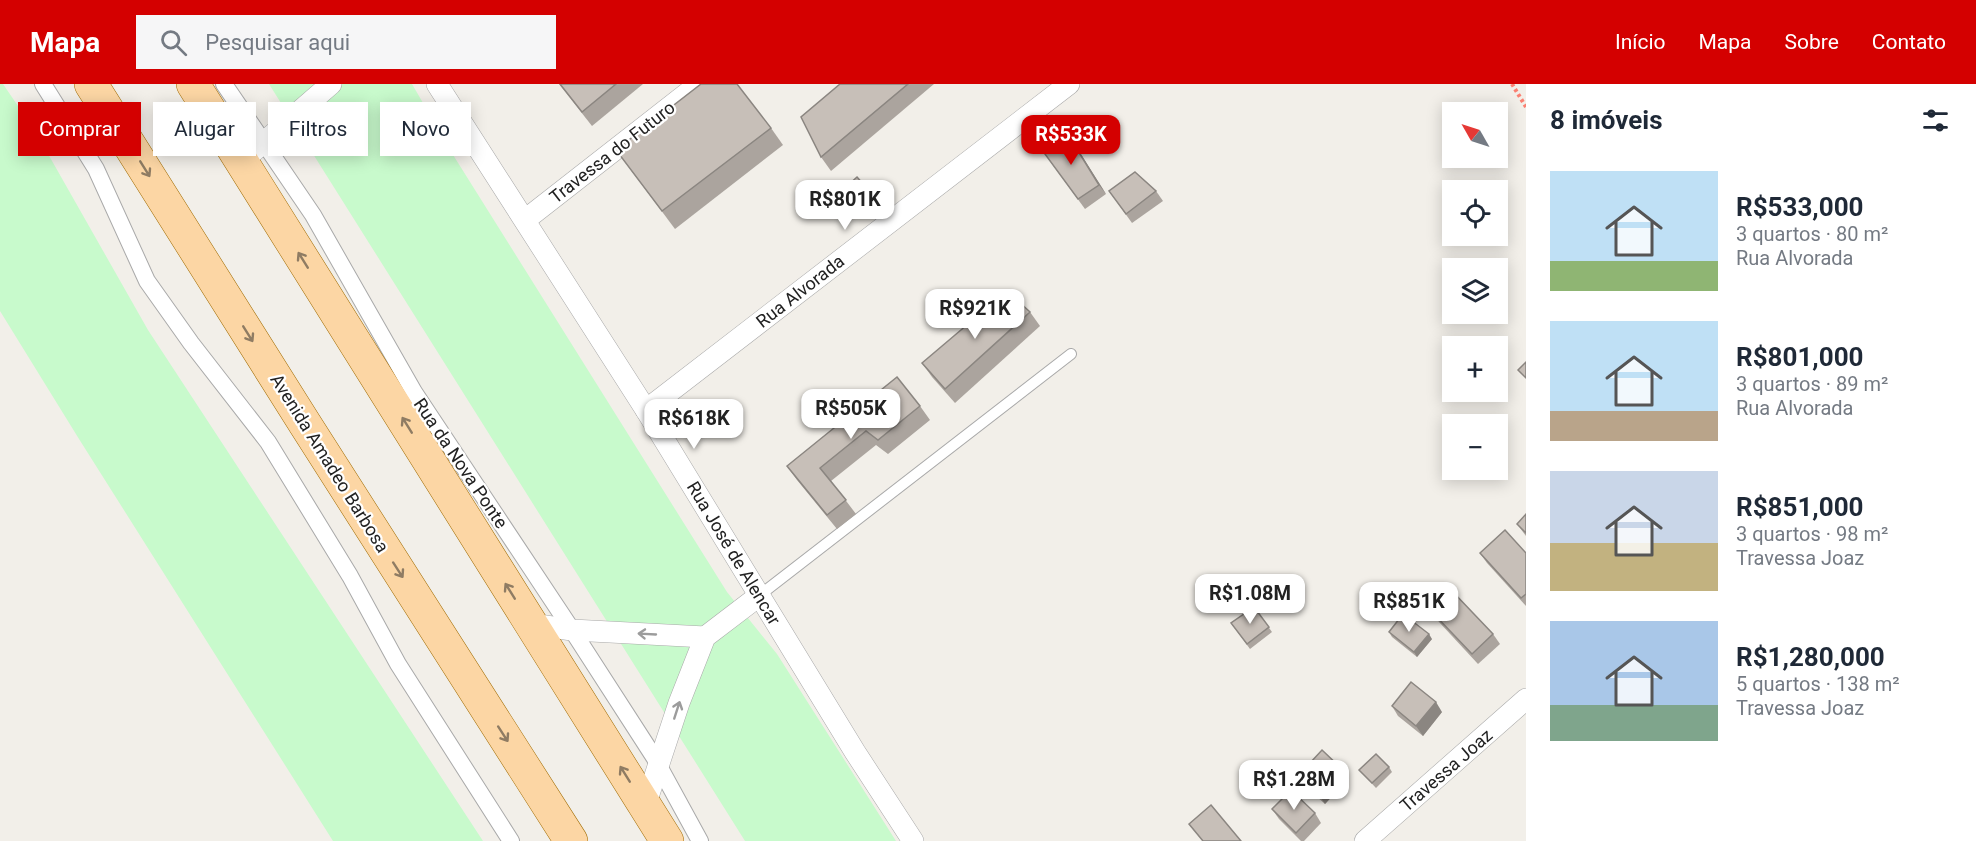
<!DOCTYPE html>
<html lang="pt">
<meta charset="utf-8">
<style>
body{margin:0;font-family:Roboto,sans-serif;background:#f6f6f7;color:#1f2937;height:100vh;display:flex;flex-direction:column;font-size:22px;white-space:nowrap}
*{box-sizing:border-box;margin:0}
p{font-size:20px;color:#747a83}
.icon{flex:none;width:33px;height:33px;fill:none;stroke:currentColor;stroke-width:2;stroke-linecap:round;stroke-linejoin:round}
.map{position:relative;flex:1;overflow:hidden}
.details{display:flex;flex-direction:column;background:#fff;width:450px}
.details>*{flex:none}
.hud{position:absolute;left:18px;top:18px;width:570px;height:54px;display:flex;gap:12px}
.needle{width:39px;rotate:309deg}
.buttons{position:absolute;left:1442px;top:18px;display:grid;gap:12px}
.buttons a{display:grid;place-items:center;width:66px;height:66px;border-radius:0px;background:#fff;box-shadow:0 3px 15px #0003;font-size:30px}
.price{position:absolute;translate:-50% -51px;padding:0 14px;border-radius:12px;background:#fff;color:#222;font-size:20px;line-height:39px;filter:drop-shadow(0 2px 3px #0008)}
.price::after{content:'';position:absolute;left:50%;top:36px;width:18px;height:14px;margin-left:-9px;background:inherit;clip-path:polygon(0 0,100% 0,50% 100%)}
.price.on{background:#d40000;color:#fff}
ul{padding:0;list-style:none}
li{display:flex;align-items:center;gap:18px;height:150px;padding:0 24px}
li span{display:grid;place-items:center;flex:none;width:168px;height:120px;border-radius:0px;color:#555}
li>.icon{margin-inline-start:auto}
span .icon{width:72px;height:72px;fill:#fffc;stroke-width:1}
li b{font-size:26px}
h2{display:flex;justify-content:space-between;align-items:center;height:72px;padding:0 24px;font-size:26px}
.chip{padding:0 21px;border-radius:0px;background:#fff;box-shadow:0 3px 15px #0003;font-size:21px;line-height:54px}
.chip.on{background:#d40000;color:#fff}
header{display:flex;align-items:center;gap:36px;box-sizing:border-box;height:84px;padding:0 30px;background:#d40000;color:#fff}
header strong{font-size:28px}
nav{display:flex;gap:33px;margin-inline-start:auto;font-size:21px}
.search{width:420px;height:54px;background:#f6f6f7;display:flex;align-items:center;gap:15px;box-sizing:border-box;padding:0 21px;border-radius:0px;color:#747a83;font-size:22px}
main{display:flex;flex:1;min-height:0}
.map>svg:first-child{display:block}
</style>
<header>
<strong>Mapa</strong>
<div class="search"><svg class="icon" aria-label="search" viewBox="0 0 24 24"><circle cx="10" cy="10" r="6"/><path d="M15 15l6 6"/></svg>Pesquisar aqui</div>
<nav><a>Início</a><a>Mapa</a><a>Sobre</a><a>Contato</a></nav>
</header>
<main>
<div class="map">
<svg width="1526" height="757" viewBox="0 0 1526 757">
<rect width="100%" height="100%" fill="#f2efe9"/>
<!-- park -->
<g fill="#c8facc">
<polygon points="0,0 3,0 35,47 148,246 483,757 333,757 79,355 0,227"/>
<polygon points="269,0 412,0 455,74 727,508 777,570 896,757 745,757"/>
</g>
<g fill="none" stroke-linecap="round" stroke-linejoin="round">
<!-- service casing -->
<g stroke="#a9a9a9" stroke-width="12">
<polyline id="service" points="760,511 1071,270"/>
</g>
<!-- pedestrian casing -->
<g stroke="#a9a9a9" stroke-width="18">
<g id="pedestrian">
<polyline points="43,0 96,85 147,197 191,259 268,358 350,492 398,580 511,757"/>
<polyline points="224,0 313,131 414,308 572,546 654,673 700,757"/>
</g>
</g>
<!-- minor casing -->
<g stroke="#a9a9a9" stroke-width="22">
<g id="minor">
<polyline points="437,0 646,326 855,668 913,757"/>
<polyline points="241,78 331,0"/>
<polyline points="525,136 699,0"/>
<polyline points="646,326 1069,0"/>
<polyline points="532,540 572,546 705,553"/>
<polyline points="645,722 679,619 705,553 760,511"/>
<polyline points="1365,757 1526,615"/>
</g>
</g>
<!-- primary casing -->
<g stroke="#a06b00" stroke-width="34">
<g id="primary">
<polyline points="91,0 305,340 571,757"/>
<polyline points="193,0 667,757"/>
</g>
</g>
<!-- path -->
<polyline stroke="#fa8072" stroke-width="4" stroke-dasharray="3 3" stroke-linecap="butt" points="1512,0 1526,23"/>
<!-- service -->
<use href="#service" stroke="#fff" stroke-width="10"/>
<!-- pedestrian -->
<use href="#pedestrian" stroke="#fff" stroke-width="16"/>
<!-- minor -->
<use href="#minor" stroke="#fff" stroke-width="21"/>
<!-- primary -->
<use href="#primary" stroke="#fcd6a4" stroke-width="33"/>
</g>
<!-- wall -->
<g fill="#aba49e">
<polygon points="559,0 643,0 592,42"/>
<polygon points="840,0 934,0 831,87 821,73"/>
<polygon points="771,44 783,61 675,145 616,66"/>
<polygon points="1067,49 1106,110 1085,125 1042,66"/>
<polygon points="846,103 879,118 883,123 873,132"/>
<polygon points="1109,107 1156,107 1163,117 1132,139"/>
<polygon points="1030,228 1040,242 955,319 932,293 922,279"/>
<polygon points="920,322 930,336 888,370 876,361 831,397 856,430 837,445 797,396 787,382"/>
<polygon points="1526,430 1526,452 1517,440"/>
<polygon points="1480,469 1526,469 1526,522 1487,479"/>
<polygon points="1254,523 1272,548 1250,565 1231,539"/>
<polygon points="1432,528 1493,550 1500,560 1478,580 1439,538"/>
<polygon points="1389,548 1432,555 1417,573 1392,553"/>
<polygon points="1392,622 1442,628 1423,652 1398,632"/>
<polygon points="1389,683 1392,688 1376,704 1359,686"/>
<polygon points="1342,685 1349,694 1325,720 1305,702 1298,692"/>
<polygon points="1272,725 1315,729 1321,739 1304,757 1301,757 1279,735"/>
</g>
<!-- shaded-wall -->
<g fill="#8b8681">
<polygon points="1067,49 1074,59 1106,110 1099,101"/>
<polygon points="1429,550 1432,555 1417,573 1414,568"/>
<polygon points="1436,618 1442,628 1423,652 1416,642"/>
<polygon points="1342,685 1349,694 1325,720 1319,711"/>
</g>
<!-- building -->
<g fill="#c7bfb8" stroke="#8b8681" stroke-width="1.5">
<polygon points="560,0 616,0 582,28"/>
<polygon points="701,0 737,0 771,44 662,127 616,66"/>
<polygon points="840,0 908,0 821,73 801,33"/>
<polygon points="1067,49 1099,101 1078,115 1042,66"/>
<polygon points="1135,88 1156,107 1126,130 1109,107"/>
<polygon points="857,93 879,118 869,127 846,103"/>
<polygon points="1007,207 1030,228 945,305 922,279"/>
<polygon points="1526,278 1526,294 1518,286"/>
<polygon points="897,293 920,322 878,356 866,347 820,384 846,416 827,431 787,382"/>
<polygon points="1526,430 1526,449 1517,440"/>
<polygon points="1505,446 1526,469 1526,510 1521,514 1480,469"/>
<polygon points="1453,508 1493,550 1472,570 1432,528"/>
<polygon points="1254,523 1269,543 1247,560 1231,539"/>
<polygon points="1403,530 1429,550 1414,568 1389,548"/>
<polygon points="1411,598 1436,618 1416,642 1392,622"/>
<polygon points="1322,666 1342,685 1319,711 1298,692"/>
<polygon points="1376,670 1389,683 1372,699 1359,686"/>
<polygon points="1291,706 1315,729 1296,749 1272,725"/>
<polygon points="1211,721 1241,757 1203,757 1189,740"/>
</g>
<!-- one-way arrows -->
<defs><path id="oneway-shaft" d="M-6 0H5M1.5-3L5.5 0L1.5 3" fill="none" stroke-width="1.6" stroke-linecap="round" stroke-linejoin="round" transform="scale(1.5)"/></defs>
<g stroke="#8f7c63">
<use href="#oneway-shaft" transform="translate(145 85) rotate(58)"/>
<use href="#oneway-shaft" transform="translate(303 176) rotate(-122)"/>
<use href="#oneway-shaft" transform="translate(248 250) rotate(58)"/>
<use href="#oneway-shaft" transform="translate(407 341) rotate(-122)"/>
<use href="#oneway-shaft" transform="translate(398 486) rotate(57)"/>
<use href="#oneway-shaft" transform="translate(510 507) rotate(-122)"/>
<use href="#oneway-shaft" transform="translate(503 650) rotate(57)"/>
<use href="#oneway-shaft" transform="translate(625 690) rotate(-122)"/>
</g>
<g stroke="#9c9c9c">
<use href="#oneway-shaft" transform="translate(647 550) rotate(-177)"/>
<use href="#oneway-shaft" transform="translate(677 626) rotate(-72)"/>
</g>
<g text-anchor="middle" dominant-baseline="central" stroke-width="4.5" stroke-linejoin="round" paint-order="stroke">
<!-- street labels -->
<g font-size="18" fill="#222" stroke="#fff">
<text transform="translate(612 68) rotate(-38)">Travessa do Futuro</text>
<text transform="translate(800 207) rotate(-38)">Rua Alvorada</text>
<text transform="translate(330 379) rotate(58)">Avenida Amadeo Barbosa</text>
<text transform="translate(461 379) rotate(56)">Rua da Nova Ponte</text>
<text transform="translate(734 469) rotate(59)">Rua José de Alencar</text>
<text transform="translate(1446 686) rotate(-41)">Travessa Joaz</text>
</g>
</g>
</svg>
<div class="buttons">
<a><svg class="needle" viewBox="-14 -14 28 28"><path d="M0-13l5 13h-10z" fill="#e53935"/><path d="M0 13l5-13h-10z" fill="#747a83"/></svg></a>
<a><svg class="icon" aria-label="locate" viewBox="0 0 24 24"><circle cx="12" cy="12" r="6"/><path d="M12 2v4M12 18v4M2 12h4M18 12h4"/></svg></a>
<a><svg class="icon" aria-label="layers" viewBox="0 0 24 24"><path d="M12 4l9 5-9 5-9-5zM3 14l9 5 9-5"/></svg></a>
<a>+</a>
<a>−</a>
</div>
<b class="price on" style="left:1071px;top:82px">R$533K</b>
<b class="price" style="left:845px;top:147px">R$801K</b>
<b class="price" style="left:975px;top:256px">R$921K</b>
<b class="price" style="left:851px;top:356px">R$505K</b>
<b class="price" style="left:694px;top:366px">R$618K</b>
<b class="price" style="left:1250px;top:541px">R$1.08M</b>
<b class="price" style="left:1409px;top:549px">R$851K</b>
<b class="price" style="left:1294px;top:727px">R$1.28M</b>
<div class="hud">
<a class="chip on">Comprar</a>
<a class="chip">Alugar</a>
<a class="chip">Filtros</a>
<a class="chip">Novo</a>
</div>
</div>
<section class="details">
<h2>8 imóveis<svg class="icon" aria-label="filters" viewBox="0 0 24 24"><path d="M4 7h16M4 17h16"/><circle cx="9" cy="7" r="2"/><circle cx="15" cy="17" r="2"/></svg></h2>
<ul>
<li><span style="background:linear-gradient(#bfe0f5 75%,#8fb573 0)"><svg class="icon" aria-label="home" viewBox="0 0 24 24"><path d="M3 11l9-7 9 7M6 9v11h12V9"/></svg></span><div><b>R$533,000</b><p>3 quartos · 80 m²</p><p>Rua Alvorada</p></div></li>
<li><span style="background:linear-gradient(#bfe0f5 75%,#b9a48a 0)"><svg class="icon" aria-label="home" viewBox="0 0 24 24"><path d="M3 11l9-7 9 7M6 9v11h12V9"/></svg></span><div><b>R$801,000</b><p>3 quartos · 89 m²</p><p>Rua Alvorada</p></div></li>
<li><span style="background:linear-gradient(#c9d6e8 60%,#c2b280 0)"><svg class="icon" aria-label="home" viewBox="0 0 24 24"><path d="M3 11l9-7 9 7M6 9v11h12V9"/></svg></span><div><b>R$851,000</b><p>3 quartos · 98 m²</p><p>Travessa Joaz</p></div></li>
<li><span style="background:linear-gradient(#a9c7e8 70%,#7fa58c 0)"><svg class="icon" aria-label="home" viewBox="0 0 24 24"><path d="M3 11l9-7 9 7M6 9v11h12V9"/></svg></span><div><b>R$1,280,000</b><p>5 quartos · 138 m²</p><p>Travessa Joaz</p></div></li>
</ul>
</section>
</main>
